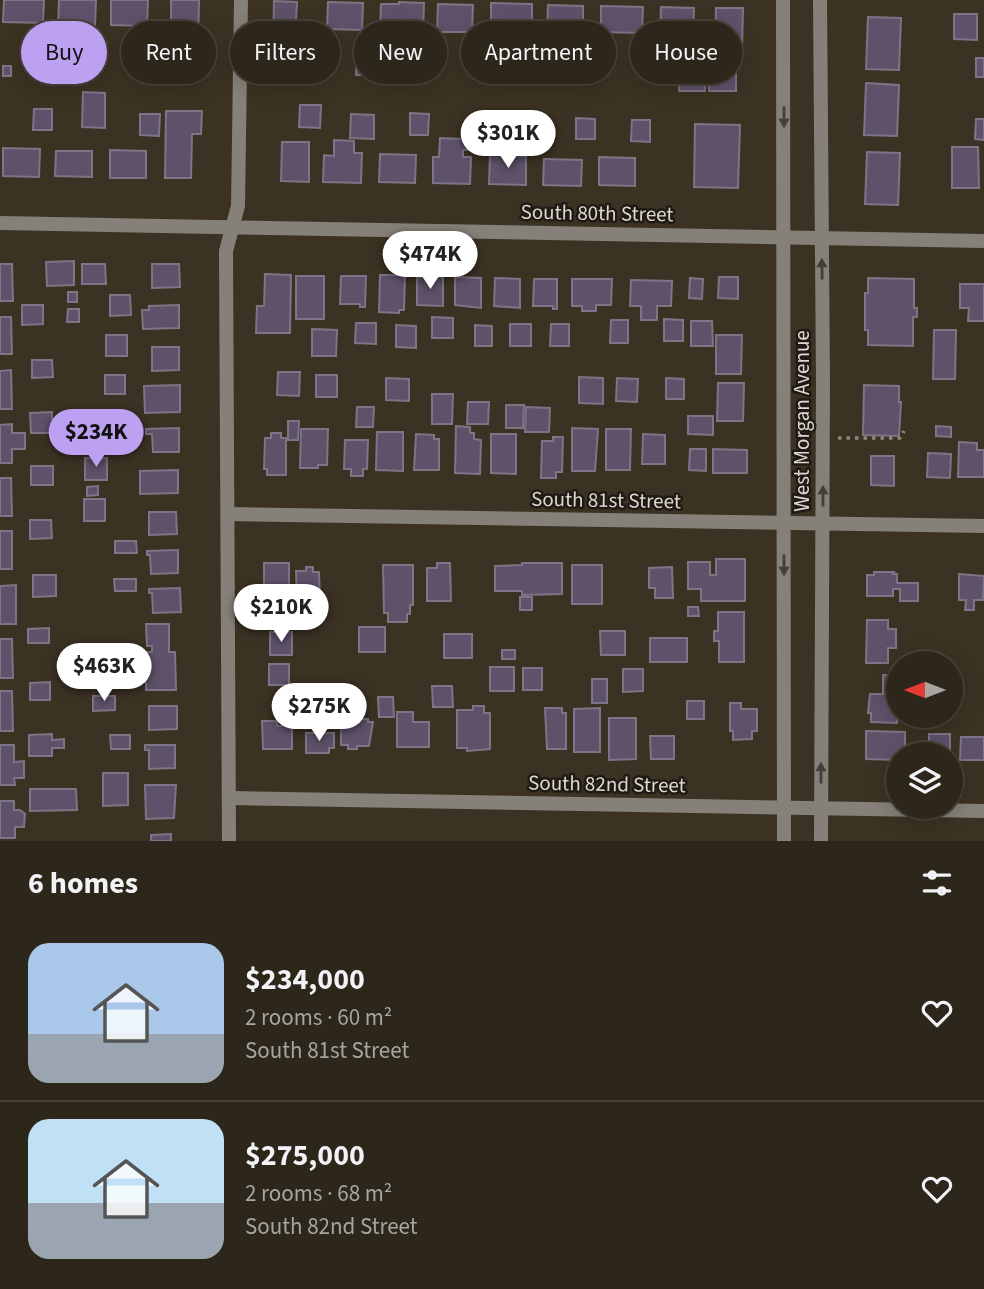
<!DOCTYPE html>
<meta charset="utf-8">
<style>
body{margin:0;font-family:"Source Sans 3",sans-serif;background:#352e23;color:#f1f3f6;height:100vh;display:flex;flex-direction:column;font-size:26px;white-space:nowrap}
*{box-sizing:border-box;margin:0}
p{font-size:23px;color:#a7a5a2}
.icon{flex:none;width:38px;height:38px;fill:none;stroke:currentColor;stroke-width:2;stroke-linecap:round;stroke-linejoin:round}
.map{position:relative;height:841px;overflow:hidden}
.side{display:flex;flex-direction:column;background:#2d261a;flex:1}
.side>*{flex:none}
.hud{position:absolute;left:21px;top:21px;width:943px;height:63px;display:flex;gap:14px}
.needle{width:46px;rotate:270deg}
.buttons{position:absolute;left:886px;top:651px;display:grid;gap:14px}
.buttons a{display:grid;place-items:center;width:77px;height:77px;border-radius:50%;background:#2d261a;box-shadow:0 4px 18px #0003,0 0 0 2px #484339;font-size:35px}
.price{position:absolute;translate:-50% -60px;padding:0 16px;border-radius:24px;background:#fff;color:#222;font-size:23px;line-height:46px;filter:drop-shadow(0 2px 4px #0008)}
.price::after{content:'';position:absolute;left:50%;top:42px;width:21px;height:16px;margin-left:-10px;background:inherit;clip-path:polygon(0 0,100% 0,50% 100%)}
.price.selected{background:#bca0f2;color:#111}
ul{padding:0;list-style:none}
li{display:flex;align-items:center;gap:21px;height:175px;padding:0 28px}
li+li{border-top:2px solid #484339}
li span{display:grid;place-items:center;flex:none;width:196px;height:140px;border-radius:21px;color:#555}
li>.icon{margin-inline-start:auto}
span .icon{width:84px;height:84px;fill:#fffc;stroke-width:1}
li b{font-size:30px}
h2{display:flex;justify-content:space-between;align-items:center;height:84px;padding:0 28px;font-size:30px}
.tag{padding:0 24px;border-radius:32px;background:#2d261a;box-shadow:0 4px 18px #0003,0 0 0 2px #484339;font-size:24px;line-height:63px}
.tag.selected{background:#bca0f2;color:#111}
.map>svg:first-child{display:block}
</style>
<div class="map">
<svg width="984" height="841" viewBox="0 0 984 841">
<rect width="100%" height="100%" fill="#3c3223"/>
<!-- building -->
<g fill="#5e526a" stroke="#7d7486" stroke-width="2">
<polygon points="4,0 44,0 43,23 3,22"/>
<polygon points="59,0 96,0 95,26 58,26"/>
<polygon points="111,0 148,0 147,26 111,25"/>
<polygon points="171,0 199,0 198,51 171,51"/>
<polygon points="274,1 297,2 296,22 317,23 317,45 310,45 310,52 291,51 292,44 273,44"/>
<polygon points="328,2 363,3 362,30 327,29"/>
<polygon points="399,2 424,3 423,31 380,30 381,4 399,4"/>
<polygon points="491,3 532,4 532,31 491,29"/>
<polygon points="438,4 473,5 472,32 437,32"/>
<polygon points="548,5 583,6 583,34 547,33"/>
<polygon points="601,6 643,7 642,33 601,32"/>
<polygon points="661,7 694,8 693,45 660,45"/>
<polygon points="716,8 743,8 742,50 715,50"/>
<polygon points="954,14 977,14 977,40 954,39"/>
<polygon points="868,17 901,18 899,70 866,69"/>
<polygon points="141,42 160,42 160,63 141,62"/>
<polygon points="88,43 107,43 106,64 87,63"/>
<polygon points="463,43 486,44 485,63 462,62"/>
<polygon points="517,45 541,46 540,71 516,71"/>
<polygon points="412,49 432,50 431,71 411,70"/>
<polygon points="36,50 53,50 53,69 34,68"/>
<polygon points="636,51 651,52 650,72 636,71"/>
<polygon points="357,54 375,54 375,75 356,75"/>
<polygon points="576,54 594,54 594,75 575,74"/>
<rect x="976" y="58" width="8" height="19"/>
<rect x="3" y="66" width="8" height="10"/>
<polygon points="680,71 706,71 705,91 679,91"/>
<polygon points="710,71 736,72 736,91 709,91"/>
<polygon points="866,83 899,85 897,136 864,135"/>
<polygon points="83,92 105,93 105,128 82,127"/>
<polygon points="300,105 321,105 320,128 299,127"/>
<polygon points="34,109 52,109 52,130 33,130"/>
<polygon points="166,111 202,111 201,134 192,134 191,178 165,178"/>
<polygon points="410,113 429,114 428,135 410,135"/>
<polygon points="140,114 160,114 159,136 140,135"/>
<polygon points="351,114 374,115 374,139 350,138"/>
<polygon points="576,118 595,119 595,139 576,139"/>
<polygon points="976,119 984,119 984,140 975,139"/>
<polygon points="632,120 650,120 650,142 631,141"/>
<polygon points="695,124 740,125 738,188 694,187"/>
<polygon points="522,125 538,125 538,147 521,146"/>
<polygon points="463,127 484,128 484,150 463,150 463,157 471,157 470,184 433,183 433,157 439,157 440,138 463,139"/>
<polygon points="334,140 354,141 354,153 362,153 361,183 323,182 324,155 334,156"/>
<polygon points="282,142 309,142 309,182 281,181"/>
<polygon points="952,147 978,147 979,188 952,188"/>
<polygon points="3,148 40,149 39,177 3,176"/>
<polygon points="110,150 146,151 146,178 110,178"/>
<polygon points="56,151 92,151 92,177 55,176"/>
<polygon points="867,152 900,153 898,205 865,204"/>
<polygon points="380,154 416,155 415,183 379,182"/>
<polygon points="490,155 526,156 526,185 489,184"/>
<polygon points="599,157 635,158 635,186 599,185"/>
<polygon points="544,159 582,160 581,186 543,185"/>
<polygon points="74,261 74,285 47,286 46,262"/>
<polygon points="0,264 12,264 13,301 0,301"/>
<polygon points="82,264 105,264 106,284 82,284"/>
<polygon points="152,264 179,264 180,287 152,288"/>
<polygon points="265,274 291,275 290,333 256,333 257,306 264,306"/>
<polygon points="380,275 405,275 404,310 399,310 399,313 379,312"/>
<rect x="296" y="276" width="28" height="43"/>
<polygon points="341,276 366,276 365,307 360,307 360,304 340,304"/>
<polygon points="417,277 443,277 443,306 417,305"/>
<polygon points="455,277 481,278 481,308 455,305"/>
<polygon points="719,277 738,277 738,299 718,298"/>
<polygon points="495,278 520,279 520,308 494,306"/>
<polygon points="690,278 703,279 702,299 689,298"/>
<polygon points="868,278 914,279 914,308 917,308 917,317 913,317 913,346 868,345 868,330 865,330 865,293 868,293"/>
<polygon points="534,279 557,279 557,309 553,309 553,306 533,306"/>
<polygon points="572,279 612,279 611,305 596,305 596,311 582,311 582,306 572,306"/>
<polygon points="631,280 672,281 671,306 657,306 657,320 641,320 641,306 630,306"/>
<polygon points="960,284 984,284 984,321 968,321 969,308 960,308"/>
<rect x="68" y="292" width="9" height="10"/>
<polygon points="110,295 130,295 131,315 110,316"/>
<polygon points="22,305 43,305 43,324 22,325"/>
<polygon points="179,305 179,328 143,329 142,310 149,310 149,306"/>
<polygon points="68,309 79,309 79,322 67,322"/>
<polygon points="0,317 11,317 12,354 0,354"/>
<polygon points="432,317 453,318 453,338 432,338"/>
<polygon points="664,319 683,320 683,341 664,341"/>
<polygon points="611,320 628,320 628,343 610,343"/>
<polygon points="691,321 712,321 713,346 691,346"/>
<polygon points="356,323 376,323 376,344 355,343"/>
<rect x="510" y="324" width="21" height="22"/>
<polygon points="551,324 569,324 569,346 550,346"/>
<polygon points="396,325 416,326 416,348 396,347"/>
<polygon points="475,325 492,326 492,346 475,346"/>
<polygon points="312,329 337,330 336,356 312,356"/>
<polygon points="934,330 956,330 955,379 933,379"/>
<rect x="106" y="335" width="21" height="21"/>
<polygon points="716,335 742,335 741,374 716,374"/>
<polygon points="152,347 179,347 179,370 152,371"/>
<polygon points="32,360 52,360 53,377 32,378"/>
<polygon points="11,370 12,409 0,409 0,371"/>
<polygon points="278,372 300,372 299,396 277,395"/>
<rect x="105" y="375" width="20" height="19"/>
<rect x="316" y="375" width="21" height="22"/>
<polygon points="579,377 603,378 603,404 579,403"/>
<polygon points="386,378 409,379 409,401 386,400"/>
<polygon points="617,378 638,379 637,402 616,401"/>
<polygon points="666,378 684,379 684,399 666,399"/>
<polygon points="718,383 744,383 743,421 717,421"/>
<polygon points="180,385 180,412 145,413 144,386"/>
<polygon points="864,385 899,386 899,402 901,402 899,436 863,435"/>
<polygon points="432,394 453,394 452,424 432,424"/>
<polygon points="468,402 489,402 488,424 467,424"/>
<polygon points="506,405 524,405 523,428 506,428"/>
<polygon points="357,407 374,407 373,427 356,427"/>
<polygon points="526,407 550,408 549,432 525,432"/>
<polygon points="52,412 52,433 31,433 30,413"/>
<polygon points="688,416 713,416 713,435 688,434"/>
<rect x="86" y="417" width="20" height="14"/>
<polygon points="288,421 299,421 298,440 288,440"/>
<polygon points="12,424 12,433 25,433 25,449 12,449 12,463 0,463 0,425"/>
<polygon points="456,426 470,427 470,433 474,433 474,439 481,440 480,474 455,473"/>
<polygon points="936,426 951,427 951,437 936,436"/>
<polygon points="179,428 179,452 153,452 152,434 146,434 146,429"/>
<polygon points="572,428 598,429 595,471 572,471"/>
<polygon points="301,429 328,429 327,465 318,465 318,468 300,468"/>
<polygon points="606,429 631,429 630,470 606,470"/>
<polygon points="377,432 403,432 403,471 376,470"/>
<polygon points="271,433 281,433 281,438 286,438 286,475 267,475 267,469 264,469 265,438 271,438"/>
<polygon points="416,434 434,435 434,439 439,439 439,470 414,470"/>
<polygon points="491,434 516,434 516,474 491,473"/>
<polygon points="643,434 665,435 665,464 642,464"/>
<polygon points="553,437 563,437 562,472 556,472 556,478 541,478 542,441 553,441"/>
<polygon points="345,440 368,440 367,469 363,469 363,476 351,476 351,469 344,469"/>
<polygon points="959,442 977,443 977,450 984,450 984,477 958,477"/>
<polygon points="690,449 706,449 706,471 689,470"/>
<polygon points="713,449 747,450 747,473 713,473"/>
<polygon points="928,453 951,454 950,478 927,477"/>
<polygon points="871,456 894,456 894,486 871,485"/>
<rect x="85" y="458" width="22" height="22"/>
<rect x="31" y="466" width="22" height="19"/>
<polygon points="178,470 178,493 140,494 140,471"/>
<polygon points="0,478 11,478 12,516 0,516"/>
<polygon points="98,486 98,495 87,496 87,487"/>
<rect x="84" y="499" width="21" height="22"/>
<polygon points="149,512 176,512 177,534 149,535"/>
<polygon points="30,520 51,520 52,538 30,539"/>
<rect x="0" y="531" width="12" height="38"/>
<polygon points="115,541 136,541 137,553 115,553"/>
<polygon points="178,550 178,573 151,574 150,555 147,555 147,551"/>
<polygon points="716,559 745,559 745,601 701,601 701,589 688,589 688,562 710,562 710,575 716,575"/>
<rect x="264" y="563" width="25" height="38"/>
<polygon points="437,563 450,563 451,601 427,601 427,568 437,568"/>
<polygon points="522,563 562,563 562,594 522,595 522,591 495,591 495,566 522,565"/>
<polygon points="383,565 413,565 413,605 410,605 410,614 407,614 407,622 388,622 388,613 384,613"/>
<rect x="572" y="565" width="30" height="39"/>
<polygon points="306,567 313,567 313,572 319,572 320,597 310,597 310,602 302,602 302,597 297,597 296,571 306,571"/>
<polygon points="672,567 673,598 655,598 655,588 649,588 649,568"/>
<polygon points="874,572 894,572 893,574 897,574 897,583 918,583 918,601 900,601 900,589 893,589 893,596 867,596 867,575 874,575"/>
<polygon points="959,574 984,576 983,600 974,600 974,610 965,610 966,600 959,600"/>
<polygon points="33,575 56,575 56,596 33,597"/>
<polygon points="114,579 136,579 136,591 115,591"/>
<polygon points="16,585 16,624 0,624 0,586"/>
<polygon points="180,588 181,612 153,613 152,593 149,593 149,589"/>
<rect x="520" y="597" width="12" height="13"/>
<polygon points="688,607 698,607 699,616 688,616"/>
<polygon points="718,612 744,612 744,662 719,662 719,641 714,641 714,631 718,631"/>
<polygon points="867,620 888,620 888,629 896,629 896,648 888,648 888,663 866,663"/>
<polygon points="146,624 169,624 169,652 175,652 176,690 146,690 146,652 152,652 152,646 147,646"/>
<rect x="359" y="627" width="26" height="25"/>
<polygon points="49,628 49,643 28,643 28,629"/>
<polygon points="600,631 625,631 625,655 601,655"/>
<rect x="270" y="632" width="22" height="23"/>
<rect x="444" y="634" width="28" height="24"/>
<rect x="650" y="638" width="37" height="24"/>
<polygon points="0,639 12,639 13,678 0,678"/>
<rect x="502" y="650" width="13" height="9"/>
<rect x="269" y="664" width="20" height="21"/>
<rect x="490" y="667" width="24" height="24"/>
<rect x="523" y="668" width="19" height="22"/>
<polygon points="623,669 643,669 643,691 623,692"/>
<polygon points="883,675 898,675 897,723 871,722 871,713 868,713 870,694 883,694"/>
<rect x="592" y="679" width="15" height="24"/>
<polygon points="50,682 50,700 30,700 30,683"/>
<polygon points="432,686 452,686 453,707 433,707"/>
<polygon points="0,691 12,691 13,731 0,731"/>
<polygon points="93,696 115,696 115,710 93,711"/>
<polygon points="378,697 393,697 394,717 379,717"/>
<polygon points="296,698 309,698 310,718 296,718"/>
<rect x="687" y="701" width="17" height="18"/>
<polygon points="730,703 741,703 741,709 757,709 757,731 752,731 752,739 733,740 733,731 730,731"/>
<polygon points="149,706 177,706 177,729 149,730"/>
<polygon points="473,706 484,706 484,713 490,713 490,749 467,751 467,748 457,748 457,710 473,710"/>
<polygon points="545,708 562,708 562,713 566,713 566,749 547,749"/>
<polygon points="600,708 600,752 574,752 574,709"/>
<polygon points="397,712 413,712 413,722 429,722 429,747 397,747"/>
<polygon points="609,718 636,718 636,759 609,760"/>
<polygon points="341,719 368,719 368,722 373,722 369,746 357,746 357,749 348,749 348,745 341,745"/>
<polygon points="262,721 277,721 277,726 292,726 292,749 263,749"/>
<polygon points="866,731 905,732 905,754 898,754 898,760 866,759"/>
<polygon points="306,733 334,733 334,748 329,748 329,753 306,753"/>
<polygon points="52,734 52,740 64,739 64,748 52,748 52,756 29,756 29,735"/>
<rect x="929" y="734" width="21" height="20"/>
<polygon points="110,735 130,735 130,749 111,749"/>
<polygon points="650,736 674,736 674,759 651,759"/>
<polygon points="961,737 984,737 984,760 960,760"/>
<polygon points="0,745 14,745 14,762 24,761 24,778 14,778 15,785 0,785"/>
<polygon points="145,745 175,745 175,768 149,769 149,750 145,750"/>
<polygon points="103,773 128,773 128,805 103,806"/>
<polygon points="145,785 176,785 174,818 146,819"/>
<polygon points="30,789 76,789 77,810 30,811"/>
<polygon points="0,801 14,801 14,810 20,810 25,814 24,827 15,827 15,838 0,838"/>
<polygon points="171,834 171,841 151,841 151,835"/>
</g>
<g fill="none" stroke-linecap="round" stroke-linejoin="round">
<!-- path -->
<polyline stroke="#8f877b" stroke-width="3.5" stroke-dasharray="3.5 5" stroke-linecap="butt" points="838,438 900,438 904,431"/>
<!-- minor -->
<g stroke="#858078" stroke-width="14">
<polyline points="0,223 984,241"/>
<polyline points="228,514 984,526"/>
<polyline points="229,798 984,811"/>
<polyline points="229,841 226,251 238,206 241,0"/>
</g>
<!-- tertiary -->
<g stroke="#858078" stroke-width="14">
<polyline points="783,0 784,841"/>
<polyline points="820,0 823,381 821,841"/>
</g>
</g>
<!-- one-way arrows -->
<defs><path id="oneway-solid" d="M-6-.8H1V-3.2L6.5 0L1 3.2V.8H-6Z" transform="scale(1.75)"/></defs>
<g fill="#433e37">
<use href="#oneway-solid" transform="translate(784 117) rotate(90)"/>
<use href="#oneway-solid" transform="translate(822 269) rotate(-91)"/>
<use href="#oneway-solid" transform="translate(823 496) rotate(-90)"/>
<use href="#oneway-solid" transform="translate(784 565) rotate(90)"/>
<use href="#oneway-solid" transform="translate(821 773) rotate(-90)"/>
</g>
<g text-anchor="middle" dominant-baseline="central" stroke-width="5" stroke-linejoin="round" paint-order="stroke">
<!-- street labels -->
<g font-size="21" fill="#ded8cf" stroke="#1f1a14">
<text transform="translate(597 213) rotate(1)">South 80th Street</text>
<text transform="translate(802 421) rotate(-90)">West Morgan Avenue</text>
<text transform="translate(606 500) rotate(1)">South 81st Street</text>
<text transform="translate(607 784) rotate(1)">South 82nd Street</text>
</g>
</g>
</svg>
<div class="buttons">
<a><svg class="needle" viewBox="-14 -14 28 28"><path d="M0-13l5 13h-10z" fill="#e53935"/><path d="M0 13l5-13h-10z" fill="#a7a5a2"/></svg></a>
<a><svg class="icon" aria-label="layers" viewBox="0 0 24 24"><path d="M12 4l9 5-9 5-9-5zM3 14l9 5 9-5"/></svg></a>
</div>
<b class="price" style="left:508px;top:170px">$301K</b>
<b class="price" style="left:430px;top:291px">$474K</b>
<b class="price selected" style="left:96px;top:469px">$234K</b>
<b class="price" style="left:281px;top:644px">$210K</b>
<b class="price" style="left:104px;top:703px">$463K</b>
<b class="price" style="left:319px;top:743px">$275K</b>
<div class="hud">
<a class="tag selected">Buy</a>
<a class="tag">Rent</a>
<a class="tag">Filters</a>
<a class="tag">New</a>
<a class="tag">Apartment</a>
<a class="tag">House</a>
</div>
</div>
<section class="side">
<h2>6 homes<svg class="icon" aria-label="filters" viewBox="0 0 24 24"><path d="M4 7h16M4 17h16"/><circle cx="9" cy="7" r="2"/><circle cx="15" cy="17" r="2"/></svg></h2>
<ul>
<li><span style="background:linear-gradient(#a9c7e8 65%,#9aa5b1 0)"><svg class="icon" aria-label="home" viewBox="0 0 24 24"><path d="M3 11l9-7 9 7M6 9v11h12V9"/></svg></span><div><b>$234,000</b><p>2 rooms · 60 m²</p><p>South 81st Street</p></div><svg class="icon" aria-label="heart" viewBox="0 0 24 24"><path d="M12 20l-8-8c-3-5 5-10 8-4 3-6 11-1 8 4z"/></svg></li>
<li><span style="background:linear-gradient(#bfe0f5 60%,#9aa5b1 0)"><svg class="icon" aria-label="home" viewBox="0 0 24 24"><path d="M3 11l9-7 9 7M6 9v11h12V9"/></svg></span><div><b>$275,000</b><p>2 rooms · 68 m²</p><p>South 82nd Street</p></div><svg class="icon" aria-label="heart" viewBox="0 0 24 24"><path d="M12 20l-8-8c-3-5 5-10 8-4 3-6 11-1 8 4z"/></svg></li>
</ul>
</section>
